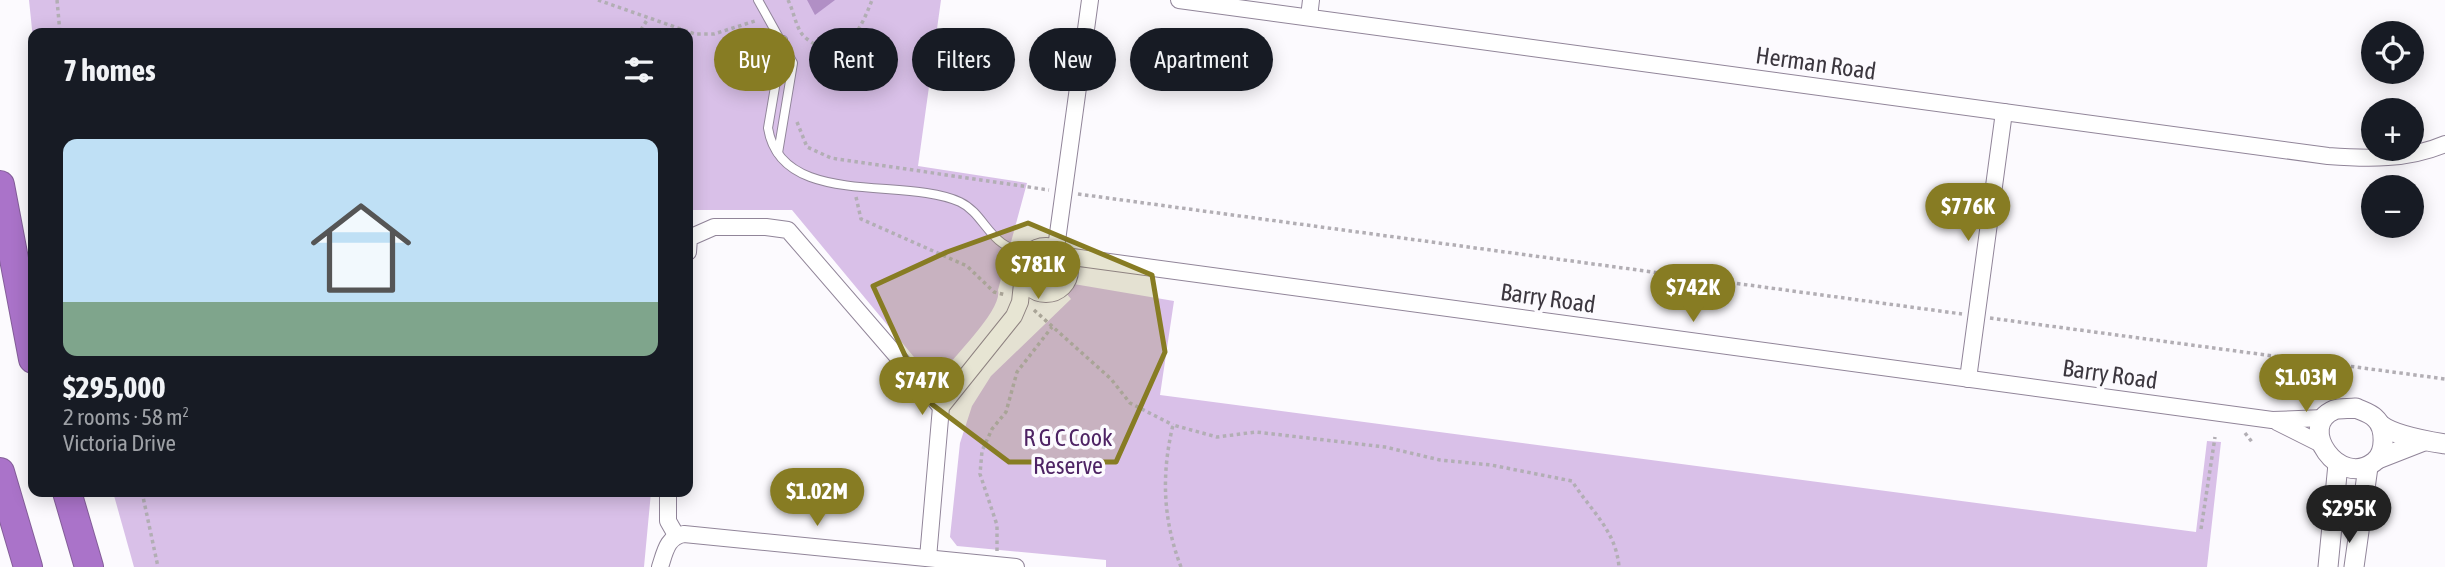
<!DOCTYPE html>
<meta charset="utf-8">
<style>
body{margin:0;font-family:"Asap Condensed",sans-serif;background:#20242c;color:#f1f3f6;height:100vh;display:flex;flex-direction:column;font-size:26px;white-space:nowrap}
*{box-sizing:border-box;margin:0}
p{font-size:23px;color:#9ea1a6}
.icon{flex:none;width:38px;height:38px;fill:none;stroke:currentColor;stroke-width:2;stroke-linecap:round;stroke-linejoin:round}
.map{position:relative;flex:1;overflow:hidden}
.drawer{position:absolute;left:28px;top:28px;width:665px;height:469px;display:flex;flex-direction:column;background:#171b24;border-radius:14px;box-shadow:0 4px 18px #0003}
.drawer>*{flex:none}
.banner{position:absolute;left:714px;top:28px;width:665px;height:63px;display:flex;gap:14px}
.tools{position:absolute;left:2361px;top:21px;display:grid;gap:14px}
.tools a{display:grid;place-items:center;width:63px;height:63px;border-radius:50%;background:#171b24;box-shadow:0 4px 18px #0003;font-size:35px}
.price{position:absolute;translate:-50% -60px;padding:0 16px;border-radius:24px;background:#877c23;color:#fff;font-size:23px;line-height:46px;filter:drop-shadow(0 2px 4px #0008)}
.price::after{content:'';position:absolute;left:50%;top:42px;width:21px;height:16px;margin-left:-10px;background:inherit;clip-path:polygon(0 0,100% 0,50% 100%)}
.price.active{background:#222;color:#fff}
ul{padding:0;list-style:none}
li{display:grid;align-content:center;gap:14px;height:371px;padding:0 35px}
li span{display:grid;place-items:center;height:217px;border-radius:14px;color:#555}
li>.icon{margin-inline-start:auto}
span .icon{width:126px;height:126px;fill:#fffc;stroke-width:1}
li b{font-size:30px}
h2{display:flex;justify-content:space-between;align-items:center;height:84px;padding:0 35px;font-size:30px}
.chip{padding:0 24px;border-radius:32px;background:#171b24;box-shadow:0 4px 18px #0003;font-size:24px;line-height:63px}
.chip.active{background:#877c23;color:#fff}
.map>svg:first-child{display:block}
</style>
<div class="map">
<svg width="2445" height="567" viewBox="0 0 2445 567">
<rect width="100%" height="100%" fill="#fcfafe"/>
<!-- green -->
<g fill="#d9c0e8">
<path d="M29 0H941L918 166 1027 183 998 290C1003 309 955 355 942 373L928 374 792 210H688V33H33V39Z"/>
<polygon points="1056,281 1174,301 1160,395 2196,532 2207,441 2221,442 2207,567 1106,567 1106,560 957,546 950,537 960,443 972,406 991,376 1071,299"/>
<polygon points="113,492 651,492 644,567 134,567"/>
</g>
<!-- water -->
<polygon fill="#b18fc5" points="807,0 835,0 815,15"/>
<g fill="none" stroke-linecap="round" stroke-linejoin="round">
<!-- service casing -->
<g stroke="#918599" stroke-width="10">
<g id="service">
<polyline points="758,0 793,63 778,153"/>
<path d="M783 40 768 128C781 209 905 176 960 202 979 211 986 232 1002 243 1009 248 1019 252 1027 256"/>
</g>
</g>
<!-- minor casing -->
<g stroke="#918599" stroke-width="18">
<g id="minor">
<path d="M1179 0 2328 156C2368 159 2408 160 2445 144"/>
<polyline points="1309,17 1311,0"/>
<circle cx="1046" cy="270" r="24"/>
<polyline points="1056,248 1090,0"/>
<polyline points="688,252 689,238 714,227 766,227 788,230 941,407"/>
<polyline points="1065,256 2272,420 2324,418"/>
<polyline points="1968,379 2004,112"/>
<polyline points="2277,422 2321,444"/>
<polyline points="668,492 668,521 676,535"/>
<polyline points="928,558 941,407 1014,316 1020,302 1023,275"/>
<path d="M660 567C665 552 667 537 684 534L1016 567"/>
</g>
</g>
<!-- tertiary casing -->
<g stroke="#918599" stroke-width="21">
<g id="tertiary">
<path d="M2356 408C2362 411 2370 413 2375 418 2386 428 2386 453 2374 462 2339 489 2296 426 2334 410 2340 408 2349 409 2356 408Z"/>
<path d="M2381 425C2395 436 2427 441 2445 444"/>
<polyline points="2378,459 2424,441"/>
<polyline points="2328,567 2338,464"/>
<polyline points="2354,567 2368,467"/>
</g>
</g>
<!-- motorway casing -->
<g stroke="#845e99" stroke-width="30">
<g id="motorway">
<polyline points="0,185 33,359"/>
<polyline points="0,472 28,567"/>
<polyline points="67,492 89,567"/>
</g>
</g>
<!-- path -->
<g stroke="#b2aeb4" stroke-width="3.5" stroke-dasharray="3.5 3.5" stroke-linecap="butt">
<polyline points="57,0 60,33"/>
<polyline points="598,0 695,34 714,34 758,20"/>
<path d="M788 0C793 10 795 22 800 31 803 37 811 42 816 45 848 61 863 23 872 0"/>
<polyline points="641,30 647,20"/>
<polyline points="797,122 807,147 831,158 1049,190"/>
<polyline points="1078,194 1962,314"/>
<polyline points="856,197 861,219 967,266 994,292 1006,295"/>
<polyline points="1034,310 1111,379 1130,403 1173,425"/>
<polyline points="1990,318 2445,379"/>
<polyline points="2245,433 2252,442"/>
<polyline points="142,492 158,567"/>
<polyline points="2311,495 2317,502"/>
<polyline points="2201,529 2215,437"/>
<polyline points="997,551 997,525 980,474 982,451 992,429 1006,412 1017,372 1052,327"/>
<path d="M1181 567C1163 520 1161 475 1173 425L1217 437 1256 432 1385 447 1440 460 1491 465 1572 481C1590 510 1616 530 1619 567"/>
</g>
<!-- service -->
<use href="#service" stroke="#fff" stroke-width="8"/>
<!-- minor -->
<use href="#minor" stroke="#fff" stroke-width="16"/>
<!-- tertiary -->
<use href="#tertiary" stroke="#fff" stroke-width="19"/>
<!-- motorway -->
<use href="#motorway" stroke="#aa73c9" stroke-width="28"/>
</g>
<!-- marked area -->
<path fill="#877c23" fill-opacity="0.2" stroke="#877c23" stroke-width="5" stroke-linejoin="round" d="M1028 223 1152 275 1165 352 1116 462H1009L925 399 873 286 947 252Z"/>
<g text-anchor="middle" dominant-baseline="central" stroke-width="7" stroke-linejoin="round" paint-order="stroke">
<!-- street labels -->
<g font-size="24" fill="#3c373f" stroke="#fcfafe">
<text transform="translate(1816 63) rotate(8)">Herman Road</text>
<text transform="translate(1548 298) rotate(8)">Barry Road</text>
<text transform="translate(2110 374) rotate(8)">Barry Road</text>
</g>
<!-- park labels -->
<g font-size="24" fill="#4e2364" stroke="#fcfafe">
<text x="1068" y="437">R G C Cook<tspan x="1068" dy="28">Reserve</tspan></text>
</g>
</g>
</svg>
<div class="tools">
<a><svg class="icon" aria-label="locate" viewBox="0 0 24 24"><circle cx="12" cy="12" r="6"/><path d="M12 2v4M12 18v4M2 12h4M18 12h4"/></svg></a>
<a>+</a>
<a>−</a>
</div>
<b class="price" style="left:1968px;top:243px">$776K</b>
<b class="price" style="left:1038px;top:301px">$781K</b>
<b class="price" style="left:1693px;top:324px">$742K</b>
<b class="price" style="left:2306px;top:414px">$1.03M</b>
<b class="price" style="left:922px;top:417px">$747K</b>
<b class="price" style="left:817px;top:528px">$1.02M</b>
<b class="price active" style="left:2349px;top:545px">$295K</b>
<div class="banner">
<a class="chip active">Buy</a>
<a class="chip">Rent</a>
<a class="chip">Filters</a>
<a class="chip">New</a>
<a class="chip">Apartment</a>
</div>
<section class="drawer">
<h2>7 homes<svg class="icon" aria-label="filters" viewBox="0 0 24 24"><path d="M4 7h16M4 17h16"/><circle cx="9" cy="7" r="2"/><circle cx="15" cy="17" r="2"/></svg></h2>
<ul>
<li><span style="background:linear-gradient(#bfe0f5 75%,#7fa58c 0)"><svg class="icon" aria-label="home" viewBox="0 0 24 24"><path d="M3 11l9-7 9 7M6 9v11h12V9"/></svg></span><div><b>$295,000</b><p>2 rooms · 58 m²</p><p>Victoria Drive</p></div></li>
</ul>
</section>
</div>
